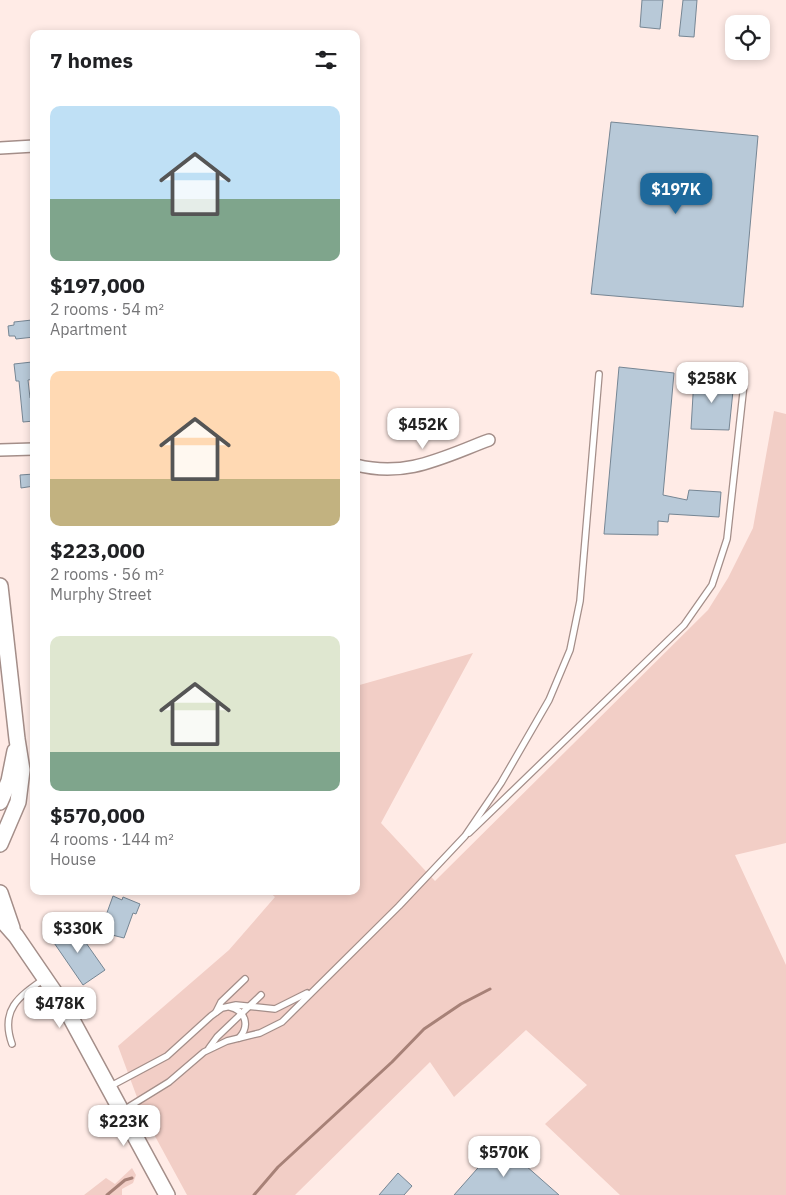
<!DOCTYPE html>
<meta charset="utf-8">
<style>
body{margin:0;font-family:"IBM Plex Sans",sans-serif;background:#f6f6f6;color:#202124;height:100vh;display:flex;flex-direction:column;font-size:19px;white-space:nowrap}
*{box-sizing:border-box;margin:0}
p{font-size:16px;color:#757577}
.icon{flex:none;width:28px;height:28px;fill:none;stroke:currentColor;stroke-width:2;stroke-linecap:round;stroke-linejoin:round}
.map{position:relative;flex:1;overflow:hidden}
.panel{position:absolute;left:30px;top:30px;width:330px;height:865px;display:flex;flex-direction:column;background:#fff;border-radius:10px;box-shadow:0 2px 8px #0003}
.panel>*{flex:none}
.controls{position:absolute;left:725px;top:15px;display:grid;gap:10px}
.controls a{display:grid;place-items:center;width:45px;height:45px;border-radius:10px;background:#fff;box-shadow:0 2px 8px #0003;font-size:25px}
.price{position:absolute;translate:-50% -42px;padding:0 11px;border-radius:10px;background:#fff;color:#222;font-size:16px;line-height:32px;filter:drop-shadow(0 1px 2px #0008)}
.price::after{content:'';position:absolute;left:50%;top:30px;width:15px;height:11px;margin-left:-8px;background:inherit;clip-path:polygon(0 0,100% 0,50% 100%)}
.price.on{background:#1e699c;color:#fff}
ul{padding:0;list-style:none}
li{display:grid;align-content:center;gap:10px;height:265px;padding:0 20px}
li span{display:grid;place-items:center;height:155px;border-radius:10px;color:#555}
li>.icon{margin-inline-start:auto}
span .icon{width:90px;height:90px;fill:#fffc;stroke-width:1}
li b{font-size:21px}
h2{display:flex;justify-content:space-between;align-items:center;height:60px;padding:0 20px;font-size:21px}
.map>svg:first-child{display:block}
</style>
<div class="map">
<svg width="786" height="1195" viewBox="0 0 786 1195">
<rect width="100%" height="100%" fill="#ffebe6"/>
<!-- green -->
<g fill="#f2cec6">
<polygon points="774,411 786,414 786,843 735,855 786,965 786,1195 620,1195 545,1124 587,1085 526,1030 454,1097 430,1062 295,1195 187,1195 144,1116 118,1046 229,950 275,897 268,891 356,891 356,686 473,653 381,823 435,881 708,610 728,578 753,528"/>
<polygon points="132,1168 136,1175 133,1183 122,1189 122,1195 84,1195 106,1178 115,1184"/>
</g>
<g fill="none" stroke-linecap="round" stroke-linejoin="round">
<!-- stream -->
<g stroke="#a78177" stroke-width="3">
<polyline points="107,1195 125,1180 132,1178"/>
<polyline points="254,1195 278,1167 392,1062 424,1029 461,1004 490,989"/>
</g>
</g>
<!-- building -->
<g fill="#b8c9d8" stroke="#768694">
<polygon points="642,0 663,0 660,29 640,27"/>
<polygon points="683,0 697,0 694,37 679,36"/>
<polygon points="611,122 758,136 743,307 591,294"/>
<polygon points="32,320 34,337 16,339 15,336 9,336 8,326 14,325 14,322"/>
<polygon points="32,362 34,379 28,380 30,398 34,397 34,421 23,422 19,381 16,381 14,364"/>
<polygon points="619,367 674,373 663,495 687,500 689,490 721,492 719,517 669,514 668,522 658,521 658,535 604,534"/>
<polygon points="694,378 734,381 729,430 691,429"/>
<polygon points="34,474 34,486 21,488 20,475"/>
<polygon points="113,896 122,900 123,897 140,904 136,914 133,913 124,938 100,932"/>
<polygon points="72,923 105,970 83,985 50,937"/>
<polygon points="500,1143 559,1195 454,1195"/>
<polygon points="398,1173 412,1186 404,1195 379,1195"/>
</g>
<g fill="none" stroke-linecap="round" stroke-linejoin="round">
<!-- lane casing -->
<g stroke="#a48e89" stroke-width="8">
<g id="lane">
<polyline points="469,833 684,625 712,585 727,539 744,384"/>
<path d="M230 1007C246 1011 250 1026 239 1038"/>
<polyline points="216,1012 221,1002 245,979"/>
<path d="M12 1044C0 1010 18 997 44 979"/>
<polyline points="209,1048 217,1037 261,995"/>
<polyline points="109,1087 167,1056 211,1016 222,1008 236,1005 275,1009 307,993"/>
<polyline points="122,1111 169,1082 204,1052 227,1041 260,1033 282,1022 399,906 465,836 501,783 549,700 570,650 580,601 599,374"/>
</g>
</g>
<!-- street casing -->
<g stroke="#a48e89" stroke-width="14">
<g id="street">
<polyline points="0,148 34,146"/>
<polyline points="0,450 34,449"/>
<path d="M356 465C407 478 443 457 489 440"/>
</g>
</g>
<!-- secondary casing -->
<g stroke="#a48e89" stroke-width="18">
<g id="secondary">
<polyline points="0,586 17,739 22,770 18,802 0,844"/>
<polyline points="0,802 9,781 15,751"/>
<polyline points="0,893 12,928"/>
<polyline points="0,918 16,936 66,1009 167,1195"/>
</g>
</g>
<!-- lane -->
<use href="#lane" stroke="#fff" stroke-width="5.5"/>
<!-- street -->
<use href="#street" stroke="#fff" stroke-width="11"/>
<!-- secondary -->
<use href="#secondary" stroke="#fff" stroke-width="15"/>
</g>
</svg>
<div class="controls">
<a><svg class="icon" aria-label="locate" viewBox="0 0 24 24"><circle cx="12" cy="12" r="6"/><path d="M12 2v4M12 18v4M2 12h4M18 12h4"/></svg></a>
</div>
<b class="price on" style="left:676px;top:215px">$197K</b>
<b class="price" style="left:712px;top:404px">$258K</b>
<b class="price" style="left:423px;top:450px">$452K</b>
<b class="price" style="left:78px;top:954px">$330K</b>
<b class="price" style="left:60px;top:1029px">$478K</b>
<b class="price" style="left:124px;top:1147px">$223K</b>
<b class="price" style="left:504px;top:1178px">$570K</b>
<section class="panel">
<h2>7 homes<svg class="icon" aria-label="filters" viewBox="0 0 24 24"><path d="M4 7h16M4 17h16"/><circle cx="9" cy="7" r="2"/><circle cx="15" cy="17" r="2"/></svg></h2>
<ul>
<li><span style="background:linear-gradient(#bfe0f5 60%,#7fa58c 0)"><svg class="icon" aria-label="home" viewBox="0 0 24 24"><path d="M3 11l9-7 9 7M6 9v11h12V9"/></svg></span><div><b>$197,000</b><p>2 rooms · 54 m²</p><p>Apartment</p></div></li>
<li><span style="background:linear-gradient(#ffd9b3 70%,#c2b280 0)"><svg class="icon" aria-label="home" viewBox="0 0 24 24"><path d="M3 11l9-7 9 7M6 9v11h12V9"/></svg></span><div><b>$223,000</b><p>2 rooms · 56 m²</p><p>Murphy Street</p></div></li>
<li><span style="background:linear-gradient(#dfe7d0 75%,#7fa58c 0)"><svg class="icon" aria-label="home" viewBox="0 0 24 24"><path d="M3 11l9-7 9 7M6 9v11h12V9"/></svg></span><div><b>$570,000</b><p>4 rooms · 144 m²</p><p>House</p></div></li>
</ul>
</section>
</div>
